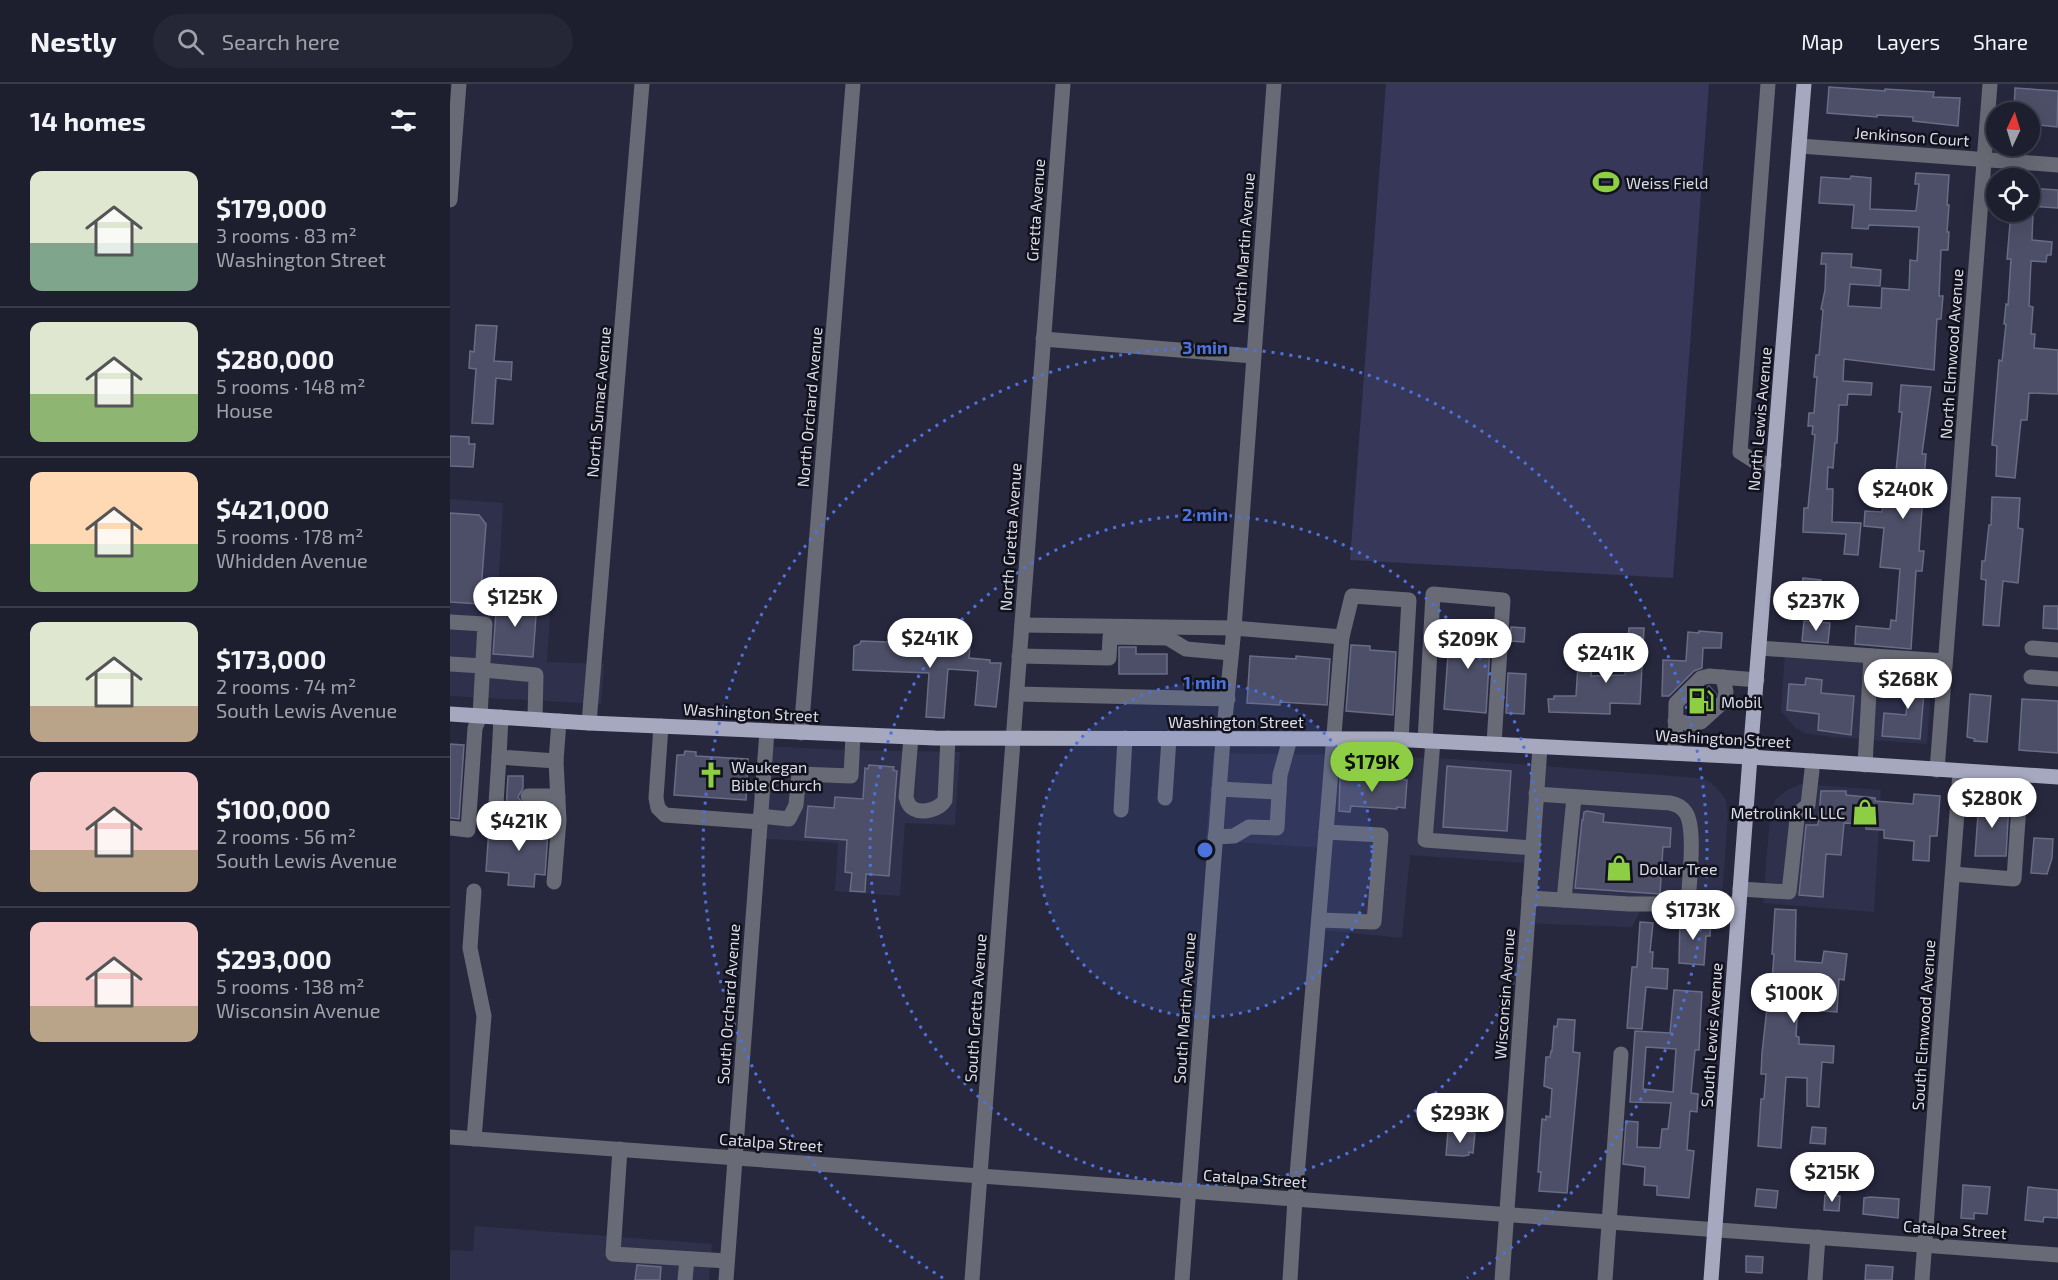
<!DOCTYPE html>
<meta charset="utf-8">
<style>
body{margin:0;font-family:"Exo 2",sans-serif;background:#252736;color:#f1f3f6;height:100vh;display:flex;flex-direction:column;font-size:22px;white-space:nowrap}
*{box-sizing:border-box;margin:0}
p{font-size:20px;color:#a0a2aa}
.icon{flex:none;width:33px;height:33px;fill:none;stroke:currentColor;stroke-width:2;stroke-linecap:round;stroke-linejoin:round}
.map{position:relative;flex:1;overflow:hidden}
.side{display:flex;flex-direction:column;background:#1d1e2e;width:450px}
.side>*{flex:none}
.needle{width:39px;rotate:4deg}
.buttons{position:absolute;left:1536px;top:18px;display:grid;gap:12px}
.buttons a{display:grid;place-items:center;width:54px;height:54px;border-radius:50%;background:#1d1e2e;box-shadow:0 6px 24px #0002,0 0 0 2px #3b3c4a;font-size:30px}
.price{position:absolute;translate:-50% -51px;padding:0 14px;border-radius:21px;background:#fff;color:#222;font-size:20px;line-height:39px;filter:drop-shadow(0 2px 3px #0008)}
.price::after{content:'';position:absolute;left:50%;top:36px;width:18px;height:14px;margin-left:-9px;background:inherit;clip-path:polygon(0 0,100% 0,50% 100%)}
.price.selected{background:#8dce44;color:#111}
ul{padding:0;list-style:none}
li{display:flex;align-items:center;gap:18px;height:150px;padding:0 30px}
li+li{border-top:2px solid #3b3c4a}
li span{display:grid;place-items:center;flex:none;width:168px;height:120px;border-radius:12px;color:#555}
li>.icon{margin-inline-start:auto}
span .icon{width:72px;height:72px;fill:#fffc;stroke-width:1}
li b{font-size:26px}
h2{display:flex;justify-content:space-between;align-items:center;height:72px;padding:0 30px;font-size:26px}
header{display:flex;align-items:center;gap:36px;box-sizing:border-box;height:84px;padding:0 30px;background:#1d1e2e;border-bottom:2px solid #3b3c4a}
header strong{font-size:28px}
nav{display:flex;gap:33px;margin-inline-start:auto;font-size:21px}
.search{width:420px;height:54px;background:#252736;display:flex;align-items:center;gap:15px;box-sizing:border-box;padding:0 21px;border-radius:33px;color:#a0a2aa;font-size:22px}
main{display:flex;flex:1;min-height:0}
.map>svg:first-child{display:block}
</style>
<header>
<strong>Nestly</strong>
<div class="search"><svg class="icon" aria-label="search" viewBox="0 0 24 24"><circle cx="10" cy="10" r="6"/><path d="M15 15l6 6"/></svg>Search here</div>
<nav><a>Map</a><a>Layers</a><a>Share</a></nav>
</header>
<main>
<section class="side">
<h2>14 homes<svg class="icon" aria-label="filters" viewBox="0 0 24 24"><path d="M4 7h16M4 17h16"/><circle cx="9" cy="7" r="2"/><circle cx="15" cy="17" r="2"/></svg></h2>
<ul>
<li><span style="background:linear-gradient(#dfe7d0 60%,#7fa58c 0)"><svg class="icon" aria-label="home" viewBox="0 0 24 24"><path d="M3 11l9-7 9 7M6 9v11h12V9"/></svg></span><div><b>$179,000</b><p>3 rooms · 83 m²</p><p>Washington Street</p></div></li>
<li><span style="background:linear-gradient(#dfe7d0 60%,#8fb573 0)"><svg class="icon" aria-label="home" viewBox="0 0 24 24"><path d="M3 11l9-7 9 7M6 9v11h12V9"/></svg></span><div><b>$280,000</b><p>5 rooms · 148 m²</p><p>House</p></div></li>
<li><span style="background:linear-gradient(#ffd9b3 60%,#8fb573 0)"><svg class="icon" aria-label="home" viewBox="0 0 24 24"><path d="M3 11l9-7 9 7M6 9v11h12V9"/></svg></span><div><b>$421,000</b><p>5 rooms · 178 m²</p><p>Whidden Avenue</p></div></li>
<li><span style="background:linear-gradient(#dfe7d0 70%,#b9a48a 0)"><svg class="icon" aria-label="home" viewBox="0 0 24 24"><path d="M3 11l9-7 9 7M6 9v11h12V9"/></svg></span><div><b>$173,000</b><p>2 rooms · 74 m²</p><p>South Lewis Avenue</p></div></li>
<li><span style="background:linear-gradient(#f6c9c9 65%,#b9a48a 0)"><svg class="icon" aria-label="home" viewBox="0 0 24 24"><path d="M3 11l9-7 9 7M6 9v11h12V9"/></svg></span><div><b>$100,000</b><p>2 rooms · 56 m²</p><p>South Lewis Avenue</p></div></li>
<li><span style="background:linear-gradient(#f6c9c9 70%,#b9a48a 0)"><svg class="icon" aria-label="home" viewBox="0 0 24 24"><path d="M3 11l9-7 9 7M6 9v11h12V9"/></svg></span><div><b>$293,000</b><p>5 rooms · 138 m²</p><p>Wisconsin Avenue</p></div></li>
</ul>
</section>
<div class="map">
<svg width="1608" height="1196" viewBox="0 0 1608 1196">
<rect width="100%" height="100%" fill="#27283e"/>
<!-- built -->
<g fill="#2f304c">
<polygon points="0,415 53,419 48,510 101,514 97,578 154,580 151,620 0,612"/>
<polygon points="1335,567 1483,577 1477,660 1381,653 1355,649 1346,644 1331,627"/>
<polygon points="310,662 393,666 510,668 505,741 455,739 450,812 385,807 388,759 305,754"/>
<polygon points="763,669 917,671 1002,675 1248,694 1259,697 1268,705 1276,716 1278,730 1271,830 1192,824 1182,843 1070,839 1074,779 960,771 952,854 863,845 871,764 756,756"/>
<polygon points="1351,700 1431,706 1424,828 1313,819 1320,731 1325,716 1337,706"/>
<polygon points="25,1142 262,1160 259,1196 0,1196 0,1166 23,1167"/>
</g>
<!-- green -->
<polygon fill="#363759" points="936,0 1259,0 1223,494 900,476"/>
<!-- building -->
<g fill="#4d4f68" stroke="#696c85" stroke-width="1.5" fill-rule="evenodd">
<polygon points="1379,3 1435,7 1435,5 1484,8 1483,13 1510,14 1508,42 1463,37 1463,33 1427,31 1427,33 1377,29"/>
<polygon points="1565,4 1608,7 1607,43 1580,40 1580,28 1564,28"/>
<polygon points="1466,89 1499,91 1497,121 1499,121 1497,148 1499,148 1498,166 1491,166 1489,212 1493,212 1491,235 1487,235 1484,286 1394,275 1393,297 1422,299 1421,311 1398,310 1397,321 1389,321 1387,359 1385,359 1383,384 1378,383 1377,405 1383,405 1382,438 1411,439 1408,471 1394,470 1396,450 1353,448 1354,424 1358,424 1365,351 1362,350 1363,342 1358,342 1359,329 1364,329 1367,293 1364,293 1366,271 1369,271 1373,226 1371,225 1375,206 1376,180 1371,180 1372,169 1402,170 1401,183 1431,186 1430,202 1400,200 1398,222 1431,224 1432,204 1459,206 1460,176 1467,177 1469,143 1419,141 1418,145 1402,144 1404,121 1369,119 1371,93 1400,95 1401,92 1421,94 1420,125 1466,127 1469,100 1465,100"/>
<polygon points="1580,104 1608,106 1608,124 1580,122"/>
<polygon points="1561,128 1583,128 1582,156 1602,158 1601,171 1597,171 1596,178 1581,177 1579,222 1583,223 1581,250 1585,250 1584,264 1608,266 1608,310 1579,309 1577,336 1571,336 1565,394 1546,392 1547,362 1542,361 1549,276 1552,277 1556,240 1554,240 1556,220 1558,221 1561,175 1557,175"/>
<polygon points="26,241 47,242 44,277 62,278 61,296 46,294 43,340 22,339 26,285 19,284 20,267 24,268"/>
<polygon points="1451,301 1481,303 1472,370 1476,370 1469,467 1474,467 1472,487 1466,487 1461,565 1405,560 1406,542 1440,545 1441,536 1446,537 1450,485 1430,483 1434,444 1414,442 1415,427 1432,428 1435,397 1445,397 1452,328 1449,328"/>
<polygon points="0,352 19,353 19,360 25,360 23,383 0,382"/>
<polygon points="1542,413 1570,414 1568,444 1573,445 1568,499 1553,497 1549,542 1533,541 1536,496 1531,495 1532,477 1535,477 1539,441 1541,441"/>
<polygon points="0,429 29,431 36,440 30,520 0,518"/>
<polygon points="1353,494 1371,496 1368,515 1350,513"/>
<polygon points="47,515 87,518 83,573 43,570"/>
<polygon points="1594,522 1608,522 1608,545 1593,544"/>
<polygon points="1354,537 1380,539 1378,559 1352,557"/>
<polygon points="1061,543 1075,544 1074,558 1060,557"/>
<polygon points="1000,544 1041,547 1036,629 994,625"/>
<polygon points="1179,544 1194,544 1190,620 1160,619 1160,630 1099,628 1098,615 1104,615 1104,612 1126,612 1128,581 1142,582 1141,592 1175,591"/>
<polygon points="1249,547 1272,549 1271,564 1253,564 1252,584 1244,587 1219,612 1212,612 1213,576 1236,577 1238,548 1249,549"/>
<polygon points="411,557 465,559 465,561 494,564 499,561 520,562 519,574 540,576 540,579 551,579 546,623 525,621 528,587 498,585 494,634 476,633 479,589 403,586 404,562 410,560"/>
<polygon points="901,561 920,562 920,566 946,568 943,631 896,627"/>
<polygon points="669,563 686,563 686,570 717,570 717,590 669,590"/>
<polygon points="800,572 846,575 846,572 880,575 877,621 830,618 830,621 797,619"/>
<polygon points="1460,584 1476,585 1470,655 1432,652 1434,629 1456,631"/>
<polygon points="1058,589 1076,590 1074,630 1056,629"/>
<polygon points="1356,594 1372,596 1371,609 1404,612 1401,651 1368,646 1369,630 1337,626 1339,600 1355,601"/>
<polygon points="1259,602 1266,610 1265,612 1246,629 1242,630 1236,623"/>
<polygon points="1520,610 1541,612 1537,658 1524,657 1525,655 1517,653"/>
<polygon points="1572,615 1608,617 1608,669 1569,666"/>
<polygon points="0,660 14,661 9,735 0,734"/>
<polygon points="235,667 246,668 246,672 298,675 296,716 224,711 227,671 234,671"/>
<polygon points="419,681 444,683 443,686 447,687 439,792 416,790 415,808 400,807 402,789 395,788 397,756 355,753 358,722 384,724 385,713 413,715 415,684 418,685"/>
<polygon points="997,682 1061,687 1057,747 993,743"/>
<polygon points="58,692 73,692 73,704 68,713 73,720 73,727 56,726"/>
<polygon points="907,692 957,696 955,724 947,723 947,725 901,722 900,728 889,727 890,693 907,694"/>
<polygon points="1371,707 1396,707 1396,711 1425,714 1425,717 1463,720 1464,710 1490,712 1487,752 1480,752 1479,777 1463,776 1464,757 1434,754 1434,746 1416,745 1416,740 1394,739 1391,771 1376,770 1373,813 1349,811 1356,741 1368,741"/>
<polygon points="1529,717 1559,719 1556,772 1525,772"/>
<polygon points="1137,727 1154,730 1153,738 1221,744 1220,763 1213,763 1210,810 1125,804 1132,736 1133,736 1134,728"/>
<polygon points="81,732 99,733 95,791 85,790 84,803 58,801 59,789 36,787 39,745 77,746 83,738"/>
<polygon points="1584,754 1603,755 1602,774 1597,790 1581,789"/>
<polygon points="1325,825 1346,826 1345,877 1372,879 1374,867 1397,870 1394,896 1389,895 1387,928 1373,927 1374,923 1348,921 1346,952 1349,953 1349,960 1384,962 1383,979 1372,978 1369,1023 1357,1022 1357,994 1336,993 1331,1064 1308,1062 1311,1015 1314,1015 1316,990 1311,990 1312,969 1320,897 1322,897 1324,870 1322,870"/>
<polygon points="1230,834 1257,836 1257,838 1261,838 1260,852 1256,852 1254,881 1229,879"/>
<polygon points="1190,838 1203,839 1200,868 1203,868 1202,884 1218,885 1217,905 1196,903 1192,945 1177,944 1182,883 1187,883"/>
<path d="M1224 906 1252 908 1249 966H1245L1241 1009 1248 1010 1247 1028 1240 1027 1237 1066 1244 1067 1239 1114 1207 1111V1102L1194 1101 1195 1083 1173 1080 1176 1037 1188 1038 1187 1063 1210 1064 1212 1045H1218L1221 1019 1180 1018 1185 947 1220 949ZM1196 963 1226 965 1223 1008 1193 1005Z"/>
<polygon points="1108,935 1125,936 1123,968 1130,969 1117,1109 1089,1107 1091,1088 1088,1088 1092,1035 1096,1036 1096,1032 1100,1033 1102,1005 1094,1002 1096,973 1100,973 1101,967 1102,967 1104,942 1107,943"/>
<polygon points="1362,1043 1376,1044 1375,1060 1360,1059"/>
<polygon points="998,1047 1025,1049 1023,1069 1019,1068 1019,1071 1014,1072 996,1071"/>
<polygon points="1513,1101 1540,1103 1537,1130 1524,1129 1524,1135 1511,1134"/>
<polygon points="1578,1103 1608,1106 1608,1134 1594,1133 1593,1138 1575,1136"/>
<polygon points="1307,1105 1328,1107 1326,1124 1305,1122"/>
<polygon points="1375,1111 1390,1112 1389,1127 1374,1126"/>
<polygon points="1420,1113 1449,1115 1448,1134 1413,1130 1414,1114"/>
<polygon points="1296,1172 1313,1173 1312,1189 1296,1188"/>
<polygon points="187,1181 211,1183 210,1196 185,1196"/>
<polygon points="1416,1181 1443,1183 1442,1196 1415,1196"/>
</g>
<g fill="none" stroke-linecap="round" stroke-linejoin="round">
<!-- minor -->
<g stroke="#686a75" stroke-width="15">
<polyline points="1318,0 1290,368 1304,377 1324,381"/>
<polyline points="1350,62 1608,81"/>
<polyline points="0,116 9,0"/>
<polyline points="593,255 803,272"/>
<polyline points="0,538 35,540 30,632 25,644 18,746 0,744"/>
<polyline points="572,541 784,544 892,553"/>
<polyline points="1309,564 1495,577"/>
<polyline points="1582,564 1608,566"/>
<polyline points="569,572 659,574 660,553 718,554 736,565 781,569"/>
<polyline points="0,580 33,582"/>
<polyline points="33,586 86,591 85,635"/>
<polyline points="1581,593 1608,595"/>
<polyline points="567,610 778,615"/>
<polyline points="51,633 49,673 106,677 109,637"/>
<polyline points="1225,637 1242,640 1251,638 1274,617 1276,608 1273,593"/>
<polyline points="139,639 192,0"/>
<polyline points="211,642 206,714 208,724 215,731 310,738"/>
<polyline points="351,649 403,0"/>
<path d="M461 653 456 713C457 717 459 723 464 725 473 730 490 725 495 716L498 654"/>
<polyline points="975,657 983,510 1053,516 1044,660"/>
<polyline points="983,657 975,756 1083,764"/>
<polyline points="1225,669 1226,619 1251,594 1259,592 1307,596"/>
<polyline points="49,673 45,735 73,737"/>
<polyline points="1415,681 1421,572"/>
<polyline points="1487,686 1540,0"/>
<polyline points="769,705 829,708"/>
<path d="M1086 710 1220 719C1226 720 1232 723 1236 729 1246 745 1239 799 1238 820"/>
<polyline points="78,712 108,712"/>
<polyline points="715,714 719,654"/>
<polyline points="671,726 675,654"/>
<polyline points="310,732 339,735 346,721 349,690 401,692 403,651"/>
<polyline points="765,753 784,752 799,743 827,744 830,691 840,655"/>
<polyline points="1503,790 1564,795 1571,691"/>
<polyline points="104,798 109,736 106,677"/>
<polyline points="1290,805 1339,808 1347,735 1351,727 1358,721 1363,677"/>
<polyline points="1079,814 1179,820 1289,820"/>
<polyline points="1114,816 1124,713"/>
<polyline points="870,836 924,838 931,751 876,748 892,553 902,512 959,516 951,656"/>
<polyline points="0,1053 1608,1171"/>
<polyline points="24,1055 34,932 20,864 24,807"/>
<polyline points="170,1065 163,1170 277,1177"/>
<polyline points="235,1196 237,1175"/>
<polyline points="276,1196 317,647"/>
<polyline points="522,1196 613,0"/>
<polyline points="732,1196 773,655 784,544 824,0"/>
<polyline points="840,1196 845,1115 876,748"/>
<polyline points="1052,1196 1090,663"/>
<polyline points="1155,1196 1171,970"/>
<polyline points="1365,1196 1368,1153"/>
<polyline points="1472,1196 1510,688"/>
</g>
<!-- major -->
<g stroke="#a6a8c0" stroke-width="15">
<polyline points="0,630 139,639 485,654 940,655 1300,673 1608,693"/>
<polyline points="1261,1196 1300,673 1354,0"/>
</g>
</g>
<!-- distance rings -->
<circle cx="755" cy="766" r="167" fill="#4c72dc" fill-opacity=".12"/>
<g fill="none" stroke="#4c72dc" stroke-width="3" stroke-dasharray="3 6">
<circle cx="755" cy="766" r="167"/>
<circle cx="755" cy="766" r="335"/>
<path d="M493 1194A502 502 0 1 1 1017 1194"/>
</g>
<!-- icons -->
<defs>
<g id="stadium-bare" transform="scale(2.07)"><path d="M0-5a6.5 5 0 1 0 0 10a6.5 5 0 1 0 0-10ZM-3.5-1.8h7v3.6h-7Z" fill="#8dce44" stroke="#11121c" stroke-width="2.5" paint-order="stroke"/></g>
<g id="fuel-bare" transform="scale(2.07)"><path d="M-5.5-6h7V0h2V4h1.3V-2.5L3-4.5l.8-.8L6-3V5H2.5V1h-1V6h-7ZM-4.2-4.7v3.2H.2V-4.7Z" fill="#8dce44" stroke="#11121c" stroke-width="2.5" paint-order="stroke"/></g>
<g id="church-bare" transform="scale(2.07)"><path d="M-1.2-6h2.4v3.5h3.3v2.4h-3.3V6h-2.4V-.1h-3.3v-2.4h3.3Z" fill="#8dce44" stroke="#11121c" stroke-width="2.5" paint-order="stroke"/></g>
<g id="shop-bare" transform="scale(2.07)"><path d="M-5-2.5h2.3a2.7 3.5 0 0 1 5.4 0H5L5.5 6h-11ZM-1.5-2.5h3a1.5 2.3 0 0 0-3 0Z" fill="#8dce44" stroke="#11121c" stroke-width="2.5" paint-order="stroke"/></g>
</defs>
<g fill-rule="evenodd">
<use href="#stadium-bare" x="1156" y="98"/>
<use href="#fuel-bare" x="1251" y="617"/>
<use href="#church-bare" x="261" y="691"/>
<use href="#shop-bare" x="1415" y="728"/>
<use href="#shop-bare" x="1169" y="784"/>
</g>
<g text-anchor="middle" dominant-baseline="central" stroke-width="5" stroke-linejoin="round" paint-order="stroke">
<!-- street labels -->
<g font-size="16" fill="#dadcea" stroke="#11121c">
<text transform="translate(1462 52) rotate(4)">Jenkinson Court</text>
<text transform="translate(585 126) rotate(-86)">Gretta Avenue</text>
<text transform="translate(793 164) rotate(-86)">North Martin Avenue</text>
<text transform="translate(1501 270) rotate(-86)">North Elmwood Avenue</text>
<text transform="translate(148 318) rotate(-85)">North Sumac Avenue</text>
<text transform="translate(359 323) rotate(-85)">North Orchard Avenue</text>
<text transform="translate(1309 335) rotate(-85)">North Lewis Avenue</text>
<text transform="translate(560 453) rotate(-86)">North Gretta Avenue</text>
<text transform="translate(301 628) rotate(3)">Washington Street</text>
<text x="786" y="637">Washington Street</text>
<text transform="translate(1273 654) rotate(3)">Washington Street</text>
<text transform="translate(1054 910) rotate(-86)">Wisconsin Avenue</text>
<text transform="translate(278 920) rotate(-86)">South Orchard Avenue</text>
<text transform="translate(525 924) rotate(-86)">South Gretta Avenue</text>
<text transform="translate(734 924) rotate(-86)">South Martin Avenue</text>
<text transform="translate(1473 941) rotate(-86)">South Elmwood Avenue</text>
<text transform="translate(1261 951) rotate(-86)">South Lewis Avenue</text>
<text transform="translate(321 1058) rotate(4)">Catalpa Street</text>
<text transform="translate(805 1094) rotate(4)">Catalpa Street</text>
<text transform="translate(1505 1145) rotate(4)">Catalpa Street</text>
</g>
<!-- poi labels -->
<g font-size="16" fill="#dadcea" stroke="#11121c" text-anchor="start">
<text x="1176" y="98">Weiss Field</text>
<text x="1271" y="617">Mobil</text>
<text x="281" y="682">Waukegan<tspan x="281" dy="18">Bible Church</tspan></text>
<text x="1395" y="728" text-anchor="end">Metrolink IL LLC</text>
<text x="1189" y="784">Dollar Tree</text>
</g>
</g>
<circle cx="755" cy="766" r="9" fill="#4c72dc" stroke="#11121c" stroke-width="3"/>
<g font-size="18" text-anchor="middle" font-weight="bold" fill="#4c72dc" stroke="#11121c" stroke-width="5" stroke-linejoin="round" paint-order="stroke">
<text x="755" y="270">3 min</text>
<text x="755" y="437">2 min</text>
<text x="755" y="605">1 min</text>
</g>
</svg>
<div class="buttons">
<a><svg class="needle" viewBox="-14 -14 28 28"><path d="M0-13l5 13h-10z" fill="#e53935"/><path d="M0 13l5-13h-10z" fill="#a0a2aa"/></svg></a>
<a><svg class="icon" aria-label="locate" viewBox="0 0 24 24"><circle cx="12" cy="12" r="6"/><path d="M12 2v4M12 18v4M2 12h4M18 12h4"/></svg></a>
</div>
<b class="price" style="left:1453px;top:436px">$240K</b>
<b class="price" style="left:65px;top:544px">$125K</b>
<b class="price" style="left:1366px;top:548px">$237K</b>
<b class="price" style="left:480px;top:585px">$241K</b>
<b class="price" style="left:1018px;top:586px">$209K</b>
<b class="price" style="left:1156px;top:600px">$241K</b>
<b class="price" style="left:1458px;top:626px">$268K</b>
<b class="price selected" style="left:922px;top:709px">$179K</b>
<b class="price" style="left:1542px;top:745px">$280K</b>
<b class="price" style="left:69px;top:768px">$421K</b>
<b class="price" style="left:1243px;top:857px">$173K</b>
<b class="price" style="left:1344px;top:940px">$100K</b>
<b class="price" style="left:1010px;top:1060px">$293K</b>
<b class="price" style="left:1382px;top:1119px">$215K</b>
</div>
</main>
